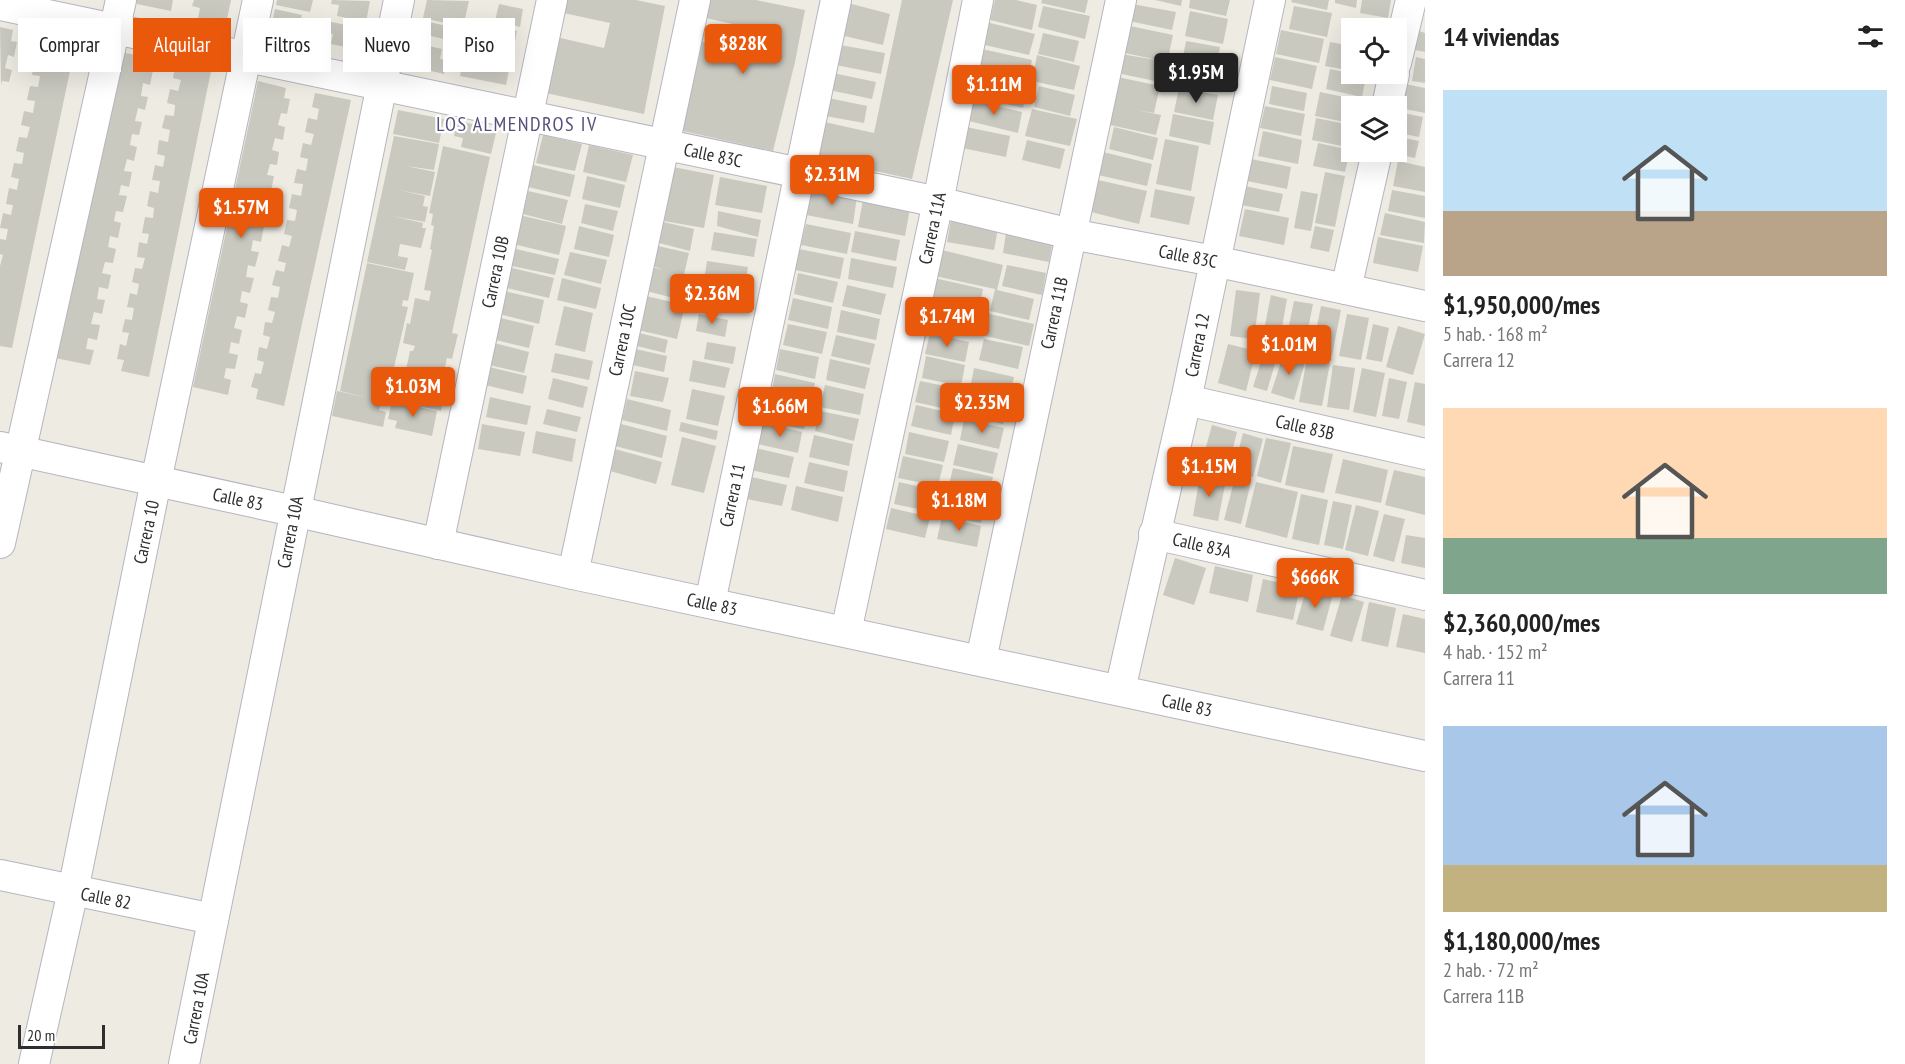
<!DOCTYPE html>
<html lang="es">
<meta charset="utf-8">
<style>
body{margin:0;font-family:"PT Sans Narrow",sans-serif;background:#f2f2f2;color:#222;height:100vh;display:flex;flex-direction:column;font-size:22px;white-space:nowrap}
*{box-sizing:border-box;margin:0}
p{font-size:20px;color:#767676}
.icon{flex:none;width:33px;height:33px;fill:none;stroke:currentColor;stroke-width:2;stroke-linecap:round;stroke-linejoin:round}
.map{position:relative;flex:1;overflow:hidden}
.drawer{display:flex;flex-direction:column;background:#fff;width:480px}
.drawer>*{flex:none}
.top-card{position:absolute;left:18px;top:18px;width:570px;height:54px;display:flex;gap:12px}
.buttons{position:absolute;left:1341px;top:18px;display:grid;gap:12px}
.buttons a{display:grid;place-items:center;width:66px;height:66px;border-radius:0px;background:#fff;box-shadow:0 6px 24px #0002;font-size:30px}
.scale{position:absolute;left:18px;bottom:15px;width:87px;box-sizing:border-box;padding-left:6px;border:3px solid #2e2e2e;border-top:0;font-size:16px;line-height:21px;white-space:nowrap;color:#2e2e2e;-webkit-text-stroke:4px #fff;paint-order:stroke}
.price{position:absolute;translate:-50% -51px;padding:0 14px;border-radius:6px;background:#ea580c;color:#fff;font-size:20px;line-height:39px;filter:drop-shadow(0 2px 3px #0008)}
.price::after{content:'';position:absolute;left:50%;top:36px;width:18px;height:14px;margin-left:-9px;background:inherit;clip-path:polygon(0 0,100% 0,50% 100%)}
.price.current{background:#222;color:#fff}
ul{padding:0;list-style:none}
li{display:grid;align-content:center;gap:12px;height:318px;padding:0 18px}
li span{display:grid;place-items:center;height:186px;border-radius:0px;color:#555}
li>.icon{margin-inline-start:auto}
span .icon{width:108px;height:108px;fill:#fffc;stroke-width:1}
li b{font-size:26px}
h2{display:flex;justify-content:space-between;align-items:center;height:72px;padding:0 18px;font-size:26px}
.chip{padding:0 21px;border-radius:0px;background:#fff;box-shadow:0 6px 24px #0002;font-size:21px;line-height:54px}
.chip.current{background:#ea580c;color:#fff}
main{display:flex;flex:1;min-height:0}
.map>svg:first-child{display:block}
</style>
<main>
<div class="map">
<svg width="1425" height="1064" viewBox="0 0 1425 1064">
<rect width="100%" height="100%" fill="#edebe2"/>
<!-- building -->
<g fill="#cac9c0">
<polygon points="137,0 173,0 171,11 137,4"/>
<polygon points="194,0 231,0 226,24 198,19 200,8 192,6"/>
<polygon points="277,0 313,0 310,12 276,5"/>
<polygon points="332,0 370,1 366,22 337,16 339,5 331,4"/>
<polygon points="427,0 469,1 463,27 423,18"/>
<polygon points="561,0 636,0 665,6 644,114 541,92 552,36 604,48 610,23 559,12"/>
<polygon points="704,0 756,0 805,10 795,62 773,151 674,129 698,41 746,52 751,28 701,17"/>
<polygon points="902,0 953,0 912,179 811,157 820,121 874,133"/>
<polygon points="995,0 1016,0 1037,5 1032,30 990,20"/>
<polygon points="1042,0 1088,0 1085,13 1041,3"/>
<polygon points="1155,0 1182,0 1181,6"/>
<polygon points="1190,0 1230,0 1226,16 1189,8"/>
<polygon points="1292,0 1329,0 1327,10 1291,2"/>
<polygon points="1335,0 1357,0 1356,8 1335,3"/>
<polygon points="1362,0 1391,0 1388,18 1360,13"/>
<polygon points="848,3 890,14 883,45 840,35"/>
<polygon points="499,4 523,9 520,27 495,21"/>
<polygon points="1132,4 1176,12 1172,30 1129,21"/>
<polygon points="1043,6 1090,16 1085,39 1038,27"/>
<polygon points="1294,6 1332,13 1327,37 1289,29"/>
<polygon points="275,9 302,15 299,25 307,27 304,40 270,32"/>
<polygon points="1190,11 1228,19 1223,44 1185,36"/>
<polygon points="1352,18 1376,23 1375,28 1352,28 1352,42 1347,41"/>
<polygon points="421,20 464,30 461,43 418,33"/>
<polygon points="327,21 364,29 359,50 331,44 333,34 325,32"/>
<polygon points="470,22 517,31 506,85 460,76"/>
<polygon points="986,22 1035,34 1029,55 980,44"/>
<polygon points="1125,25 1173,35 1167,63 1173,64 1169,84 1117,73 1121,54 1163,61 1120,52"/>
<polygon points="0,27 13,30 11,41 17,42 14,57 8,55 5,68 12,70 9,82 2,81 1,85"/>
<polygon points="1281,30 1324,39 1319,63 1276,54"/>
<polygon points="1419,31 1425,33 1425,52 1415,50"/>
<polygon points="1043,33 1079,41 1074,62 1038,54"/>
<polygon points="41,35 76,42 12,348 0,346 0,266 3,255 0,254 0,239 6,240 8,229 0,228 3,213 11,215 13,205 6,204 9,188 17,190 19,179 11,177 14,163 22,164 24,153 16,151 19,137 27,138 30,127 21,125 24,111 33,113 35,101 27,100 30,86 38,87 40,76 32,75 34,60 43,62 46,51 38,50"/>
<polygon points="1186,41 1220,47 1216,68 1182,62"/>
<polygon points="1330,42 1352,46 1352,71 1325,66"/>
<polygon points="415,43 442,49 440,59 447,60 444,74 410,66"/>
<polygon points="840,45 885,53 881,74 836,65"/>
<polygon points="982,49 1032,60 1027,81 977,69"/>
<polygon points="121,52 149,58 147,68 153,70 150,85 143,83 141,96 148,97 145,110 138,108 135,121 142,122 139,135 132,134 130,145 137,147 134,161 127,159 124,171 132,172 129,187 121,185 119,195 127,196 123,212 116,211 114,221 121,223 118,238 110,236 108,247 116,249 113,263 105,262 102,273 111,275 108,289 99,287 97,299 105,300 102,314 94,312 91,324 100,325 97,340 88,338 86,349 94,350 90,365 55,358"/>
<polygon points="1037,55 1080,66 1074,90 1032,81"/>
<polygon points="1275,57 1317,66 1312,89 1270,80"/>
<polygon points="1416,57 1425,59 1425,83 1412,81"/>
<polygon points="176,63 211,71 149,377 121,371 124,360 117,359 120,344 126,346 129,333 122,332 125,319 132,320 134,308 127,307 130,293 137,295 139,284 132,282 135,268 142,269 145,258 137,257 139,242 147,244 149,234 142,233 145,217 153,218 154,208 147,206 150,191 158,193 160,181 152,180 155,165 163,167 165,156 157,154 159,140 168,142 170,130 162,128 165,115 174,116 175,105 167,103 170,89 178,91 181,80 173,78"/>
<polygon points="1184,64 1219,72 1215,92 1180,85"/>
<polygon points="1330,69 1366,77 1362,97 1326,89"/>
<polygon points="833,73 876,82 872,99 829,90"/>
<polygon points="974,75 1028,87 1023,108 970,95"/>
<polygon points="1113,76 1160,86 1154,113 1136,110 1161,115 1156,135 1110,125 1115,104 1107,102"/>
<polygon points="258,81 286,88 284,98 290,99 287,114 281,113 278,125 285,127 283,140 275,138 272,150 279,152 277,165 270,164 267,175 274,176 271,191 264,189 262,201 270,201 267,217 259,215 257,224 264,226 261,242 253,240 251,251 259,252 255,267 248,265 246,277 254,278 250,293 242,291 240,302 248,304 245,318 237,316 234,328 242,330 239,344 231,342 229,353 238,355 235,369 226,368 224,378 231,380 228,395 193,387"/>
<polygon points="1405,84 1425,88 1425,113 1400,108"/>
<polygon points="1039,86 1075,95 1070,116 1034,107"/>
<polygon points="1272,86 1307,93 1304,111 1269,104"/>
<polygon points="1179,88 1218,95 1213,120 1174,112"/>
<polygon points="1320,92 1354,99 1350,123 1315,116"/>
<polygon points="315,93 351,100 284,406 256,399 258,389 251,387 255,373 261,374 264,362 257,360 259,347 267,349 270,337 263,335 265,322 272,323 275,312 268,310 271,297 278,298 280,287 272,285 276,270 284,272 286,263 278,261 282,245 289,247 292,236 284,234 287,220 295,221 297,210 289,208 292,194 301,196 303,184 294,183 297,169 306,171 308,159 300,157 303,143 311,145 314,134 305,132 308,118 317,120 319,109 312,107"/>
<polygon points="824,97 867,106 864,123 820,115"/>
<polygon points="969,100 1022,112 1018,133 965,120"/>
<polygon points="1265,106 1305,114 1301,136 1260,128"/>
<polygon points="1032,109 1077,119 1070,146 1025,136"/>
<polygon points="398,110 444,119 439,143 393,134"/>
<polygon points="1403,113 1423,117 1419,137 1399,133"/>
<polygon points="1173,114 1214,122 1210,145 1169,136"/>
<polygon points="1316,118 1351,125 1347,147 1312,140"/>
<polygon points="457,121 497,129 491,154 461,147 463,138 454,136"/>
<polygon points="961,126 1010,136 1006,157 957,147"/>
<polygon points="1114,127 1158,138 1153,160 1109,149"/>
<polygon points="1263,131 1302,140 1298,164 1258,156"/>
<polygon points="543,135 582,144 575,171 536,163"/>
<polygon points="394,136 439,144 434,170 406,166 435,172 430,196 398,190 425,196 423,206 428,207 425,222 392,216 423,223 422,228 426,228 421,248 400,244 398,256 408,258 405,270 367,262"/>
<polygon points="1399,137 1419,141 1415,158 1396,154"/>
<polygon points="1165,139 1199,146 1191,191 1156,184"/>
<polygon points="1027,140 1065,149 1060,169 1022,160"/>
<polygon points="1318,143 1350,150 1345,172 1313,166"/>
<polygon points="589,145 633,155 626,182 583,172"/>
<polygon points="443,146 490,157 452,333 458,334 452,359 447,358 441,385 446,386 441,411 392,400 399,368 406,370 410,351 413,351 415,346 403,343 407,323 410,324 415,298 429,301 431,291 424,290 432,250 430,249 434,226 431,225 433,214 429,213"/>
<polygon points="1103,152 1152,164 1147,186 1098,175"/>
<polygon points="1251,159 1291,167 1287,189 1247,181"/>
<polygon points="1398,161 1425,167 1425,192 1393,186"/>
<polygon points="533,165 575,175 570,197 528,187"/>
<polygon points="673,167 714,175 704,228 664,221"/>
<polygon points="1325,172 1345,176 1335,227 1315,223"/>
<polygon points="587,176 625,185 620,208 582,199"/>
<polygon points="720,177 767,186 762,213 715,205"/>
<polygon points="1098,180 1147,191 1139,224 1091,212"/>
<polygon points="1245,186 1283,194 1279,212 1241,205"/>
<polygon points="811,188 857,196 853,224 806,215"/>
<polygon points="1155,189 1195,197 1189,225 1150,217"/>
<polygon points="1392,190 1425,196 1425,218 1388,211"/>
<polygon points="528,191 568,200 562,224 523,214"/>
<polygon points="1301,191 1318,194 1311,231 1294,228"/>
<polygon points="863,200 910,208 905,236 858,227"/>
<polygon points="585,204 618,211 613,231 581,223"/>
<polygon points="1245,209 1289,218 1284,245 1239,236"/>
<polygon points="718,211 761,220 758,237 717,226"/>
<polygon points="1385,213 1425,222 1424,243 1380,235"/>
<polygon points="515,214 566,226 559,255 509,243"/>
<polygon points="952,214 999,223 994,250 947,242"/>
<polygon points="659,221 694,229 690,251 655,242"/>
<polygon points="806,224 851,233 847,254 801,245"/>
<polygon points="579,226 614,235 609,257 574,249"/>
<polygon points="1007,226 1054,234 1049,262 1003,253"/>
<polygon points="1315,226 1334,230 1329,252 1310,248"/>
<polygon points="855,231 900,240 896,261 851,252"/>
<polygon points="714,232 757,239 754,257 711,250"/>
<polygon points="1378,237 1423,246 1418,272 1373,263"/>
<polygon points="658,246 689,253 684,274 692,276 686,301 646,291 652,267 663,270 653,266"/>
<polygon points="516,249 559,259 555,275 512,266"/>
<polygon points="799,249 844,258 840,279 795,270"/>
<polygon points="942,250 1003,265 997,290 1034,299 1029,320 990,311 995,289 935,276"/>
<polygon points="570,252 607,260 601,284 564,275"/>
<polygon points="851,258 897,267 893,288 848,279"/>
<polygon points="707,261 748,267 745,285 704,280"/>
<polygon points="367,263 414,273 408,301 403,300 402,306 408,307 392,376 389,376 387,385 392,386 389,401 381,400 379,410 386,412 383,427 332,416 337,391 368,398 340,391"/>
<polygon points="1007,265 1046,273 1042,295 1002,286"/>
<polygon points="508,267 554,278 549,298 503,287"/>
<polygon points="798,273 838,282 833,303 794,294"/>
<polygon points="562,278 601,288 596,309 557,300"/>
<polygon points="934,278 983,289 979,311 929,299"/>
<polygon points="847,285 886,294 881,315 842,306"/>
<polygon points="708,287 751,295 747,313 704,305"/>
<polygon points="1236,290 1260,293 1254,339 1230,336"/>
<polygon points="504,291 544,300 539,324 499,314"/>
<polygon points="1271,295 1287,299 1279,344 1262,340"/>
<polygon points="646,296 685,305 677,339 638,330"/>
<polygon points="793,298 832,307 828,329 788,320"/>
<polygon points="1294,301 1313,304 1304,349 1285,345"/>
<polygon points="928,302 977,313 973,334 923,324"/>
<polygon points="564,306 593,313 585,352 555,345"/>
<polygon points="1321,306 1341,310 1332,355 1312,351"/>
<polygon points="841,310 880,319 876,340 837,332"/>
<polygon points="981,312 1034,324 1029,346 977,334"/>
<polygon points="699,314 728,320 725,337 696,331"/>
<polygon points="1347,314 1369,318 1361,360 1339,356"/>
<polygon points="497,317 534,326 529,348 492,339"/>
<polygon points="788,324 827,332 822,354 783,345"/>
<polygon points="1373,324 1389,328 1382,362 1366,359"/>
<polygon points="1398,326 1425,334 1413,375 1386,367"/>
<polygon points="635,332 668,340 665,353 633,345"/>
<polygon points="930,333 969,342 965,362 925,354"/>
<polygon points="836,335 875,344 870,365 831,356"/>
<polygon points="984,339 1023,347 1018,369 979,360"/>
<polygon points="707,342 736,347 733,364 704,359"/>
<polygon points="494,343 529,352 524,373 489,365"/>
<polygon points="1228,344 1256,351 1246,391 1218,383"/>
<polygon points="631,348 667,356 664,372 628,364"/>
<polygon points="780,349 819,357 815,379 776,370"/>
<polygon points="1265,349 1278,353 1267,391 1253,387"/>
<polygon points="555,353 593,361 589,380 551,372"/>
<polygon points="1284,353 1306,359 1294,400 1271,393"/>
<polygon points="926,356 965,365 961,386 922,378"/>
<polygon points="1307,358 1330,363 1322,406 1299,402"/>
<polygon points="830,359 870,368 865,389 826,380"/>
<polygon points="693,360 730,368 725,388 689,381"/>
<polygon points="1333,365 1355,368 1349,410 1327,407"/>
<polygon points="485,366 527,376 523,394 481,384"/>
<polygon points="974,368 1014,377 1009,398 970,389"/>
<polygon points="1362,368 1385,373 1376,417 1353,412"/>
<polygon points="635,371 669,378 663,402 630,396"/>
<polygon points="775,374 815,383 810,404 771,395"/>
<polygon points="553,378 588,387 583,408 548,399"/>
<polygon points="1389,378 1407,382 1399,419 1382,416"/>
<polygon points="920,381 960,389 955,411 915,402"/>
<polygon points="1415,382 1425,384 1425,426 1407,422"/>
<polygon points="825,385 864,394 860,415 820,407"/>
<polygon points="692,389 725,396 718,426 686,419"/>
<polygon points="968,393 1008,402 1003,424 964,414"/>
<polygon points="490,397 531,406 527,425 486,417"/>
<polygon points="627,399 671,410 667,431 622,420"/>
<polygon points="769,399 809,408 804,429 765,421"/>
<polygon points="392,401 437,411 432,436 395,428 397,421 388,419"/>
<polygon points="916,405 955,414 951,435 911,426"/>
<polygon points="547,409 581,417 577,432 543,424"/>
<polygon points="820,411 859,419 854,441 815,431"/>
<polygon points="964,419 1004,428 999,449 960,440"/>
<polygon points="681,422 718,431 716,440 679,431"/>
<polygon points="762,423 802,432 798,453 758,444"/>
<polygon points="482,424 525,432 520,456 478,449"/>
<polygon points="621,424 667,436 662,458 615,446"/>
<polygon points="1212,425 1237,432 1227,472 1201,465"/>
<polygon points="536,431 576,439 572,462 532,453"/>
<polygon points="909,432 949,441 944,462 905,454"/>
<polygon points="1243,433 1263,439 1253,477 1233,472"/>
<polygon points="814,435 853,444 849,466 809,457"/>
<polygon points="682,437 716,446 704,493 671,485"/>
<polygon points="1266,438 1291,443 1281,483 1257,476"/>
<polygon points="958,444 998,453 993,474 953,465"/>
<polygon points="1293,446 1333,454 1324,493 1285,485"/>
<polygon points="755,448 794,457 789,478 750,470"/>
<polygon points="615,449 662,462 656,484 610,471"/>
<polygon points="903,456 943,465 938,486 898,478"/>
<polygon points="1343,459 1388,470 1381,503 1335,493"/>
<polygon points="809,462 848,471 844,492 804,483"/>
<polygon points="953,468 993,477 988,498 948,489"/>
<polygon points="1394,470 1425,477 1425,515 1385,505"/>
<polygon points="747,476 787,485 782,506 742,498"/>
<polygon points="1200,476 1226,480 1218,521 1193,516"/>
<polygon points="1235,478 1251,482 1241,524 1224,520"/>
<polygon points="899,482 938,491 933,512 894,504"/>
<polygon points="1256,482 1298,492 1287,538 1245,527"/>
<polygon points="796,486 843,497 838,522 791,510"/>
<polygon points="947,493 986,502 981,523 942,515"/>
<polygon points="1301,494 1328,500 1319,545 1292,539"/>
<polygon points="1333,501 1352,505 1343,549 1324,545"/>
<polygon points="1356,505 1379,511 1368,556 1345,550"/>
<polygon points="891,508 930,517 925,538 886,529"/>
<polygon points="1384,514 1405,519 1394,562 1373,556"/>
<polygon points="942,517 981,526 977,547 937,539"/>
<polygon points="1406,535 1425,538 1425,568 1401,563"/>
<polygon points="1175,558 1206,568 1194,605 1163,595"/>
<polygon points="1215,566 1253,575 1248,602 1209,593"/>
<polygon points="1263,579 1300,587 1293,620 1256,612"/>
<polygon points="1307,587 1333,594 1323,631 1296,624"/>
<polygon points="1342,595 1364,602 1352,642 1330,636"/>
<polygon points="1369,602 1396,608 1388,647 1361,641"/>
<polygon points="1403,614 1425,619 1425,653 1396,647"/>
</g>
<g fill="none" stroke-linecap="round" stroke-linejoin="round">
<!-- street casing -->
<g stroke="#b6b5c0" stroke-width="32">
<g id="street">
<polyline points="0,5 938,202 1071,234 1214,261 1425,306"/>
<polyline points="1396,63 1411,0"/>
<polyline points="1387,106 1394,74"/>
<polyline points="1346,289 1377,152"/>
<polyline points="1186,400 1425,454"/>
<polyline points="0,447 294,511 573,574 1425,756"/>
<polyline points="1154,534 1425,595"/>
<polyline points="0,543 121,0"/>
<polyline points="438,544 552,0"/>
<polyline points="573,574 695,0"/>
<polyline points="710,603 836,0"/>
<polyline points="846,632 938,202 978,0"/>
<polyline points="981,660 1121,0"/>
<polyline points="1120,690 1186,400 1270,0"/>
<polyline points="0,875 213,919"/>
<polyline points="34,1064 73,891 156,481 258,0"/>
<polyline points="184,1064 399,0"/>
</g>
</g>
<!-- street -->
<use href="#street" stroke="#fff" stroke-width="30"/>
</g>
<g text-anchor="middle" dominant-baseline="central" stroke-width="4.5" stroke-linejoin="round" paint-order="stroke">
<!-- street labels -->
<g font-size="18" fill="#2e2e2e" stroke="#fff">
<text transform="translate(713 155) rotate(12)">Calle 83C</text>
<text transform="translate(932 228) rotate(-78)">Carrera 11A</text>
<text transform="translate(1188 256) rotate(11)">Calle 83C</text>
<text transform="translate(495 272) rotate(-78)">Carrera 10B</text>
<text transform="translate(1054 313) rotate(-78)">Carrera 11B</text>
<text transform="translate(622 340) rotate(-78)">Carrera 10C</text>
<text transform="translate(1197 345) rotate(-79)">Carrera 12</text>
<text transform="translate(1305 427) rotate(13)">Calle 83B</text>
<text transform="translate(732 495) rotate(-78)">Carrera 11</text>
<text transform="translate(238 499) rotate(12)">Calle 83</text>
<text transform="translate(146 532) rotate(-78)">Carrera 10</text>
<text transform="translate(290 532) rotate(-79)">Carrera 10A</text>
<text transform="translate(1202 545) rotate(13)">Calle 83A</text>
<text transform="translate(712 604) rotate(12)">Calle 83</text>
<text transform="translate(1187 705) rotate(12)">Calle 83</text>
<text transform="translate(106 898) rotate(11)">Calle 82</text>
<text transform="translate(196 1008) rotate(-79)">Carrera 10A</text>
</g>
<!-- neighbourhood labels -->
<g font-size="20" letter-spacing="1.5" fill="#55517b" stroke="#fff">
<text x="517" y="124">LOS ALMENDROS IV</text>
</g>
</g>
</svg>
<div class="buttons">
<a><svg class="icon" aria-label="locate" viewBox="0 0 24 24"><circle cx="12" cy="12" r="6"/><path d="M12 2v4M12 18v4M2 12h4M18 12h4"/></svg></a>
<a><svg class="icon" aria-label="layers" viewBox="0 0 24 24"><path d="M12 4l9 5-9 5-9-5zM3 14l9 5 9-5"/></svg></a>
</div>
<div class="scale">20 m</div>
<b class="price" style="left:743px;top:75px">$828K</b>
<b class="price current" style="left:1196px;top:104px">$1.95M</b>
<b class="price" style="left:994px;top:116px">$1.11M</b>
<b class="price" style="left:832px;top:206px">$2.31M</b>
<b class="price" style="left:241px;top:239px">$1.57M</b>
<b class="price" style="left:712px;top:325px">$2.36M</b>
<b class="price" style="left:947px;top:348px">$1.74M</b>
<b class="price" style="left:1289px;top:376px">$1.01M</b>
<b class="price" style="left:413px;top:418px">$1.03M</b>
<b class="price" style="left:982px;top:434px">$2.35M</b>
<b class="price" style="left:780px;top:438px">$1.66M</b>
<b class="price" style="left:1209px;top:498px">$1.15M</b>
<b class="price" style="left:959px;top:532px">$1.18M</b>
<b class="price" style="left:1315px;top:609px">$666K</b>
<div class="top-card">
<a class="chip">Comprar</a>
<a class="chip current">Alquilar</a>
<a class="chip">Filtros</a>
<a class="chip">Nuevo</a>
<a class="chip">Piso</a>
</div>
</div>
<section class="drawer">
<h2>14 viviendas<svg class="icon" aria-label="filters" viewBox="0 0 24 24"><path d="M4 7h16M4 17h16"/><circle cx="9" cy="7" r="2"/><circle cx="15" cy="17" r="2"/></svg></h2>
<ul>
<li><span style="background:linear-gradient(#bfe0f5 65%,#b9a48a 0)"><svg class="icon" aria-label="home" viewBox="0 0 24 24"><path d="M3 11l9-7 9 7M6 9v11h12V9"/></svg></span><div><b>$1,950,000/mes</b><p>5 hab. · 168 m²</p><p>Carrera 12</p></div></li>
<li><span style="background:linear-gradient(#ffd9b3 70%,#7fa58c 0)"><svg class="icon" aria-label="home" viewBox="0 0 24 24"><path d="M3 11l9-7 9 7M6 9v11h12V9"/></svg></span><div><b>$2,360,000/mes</b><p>4 hab. · 152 m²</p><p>Carrera 11</p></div></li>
<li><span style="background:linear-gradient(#a9c7e8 75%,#c2b280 0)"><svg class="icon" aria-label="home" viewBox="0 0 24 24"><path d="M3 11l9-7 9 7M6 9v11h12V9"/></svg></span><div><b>$1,180,000/mes</b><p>2 hab. · 72 m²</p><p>Carrera 11B</p></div></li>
</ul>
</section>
</main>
